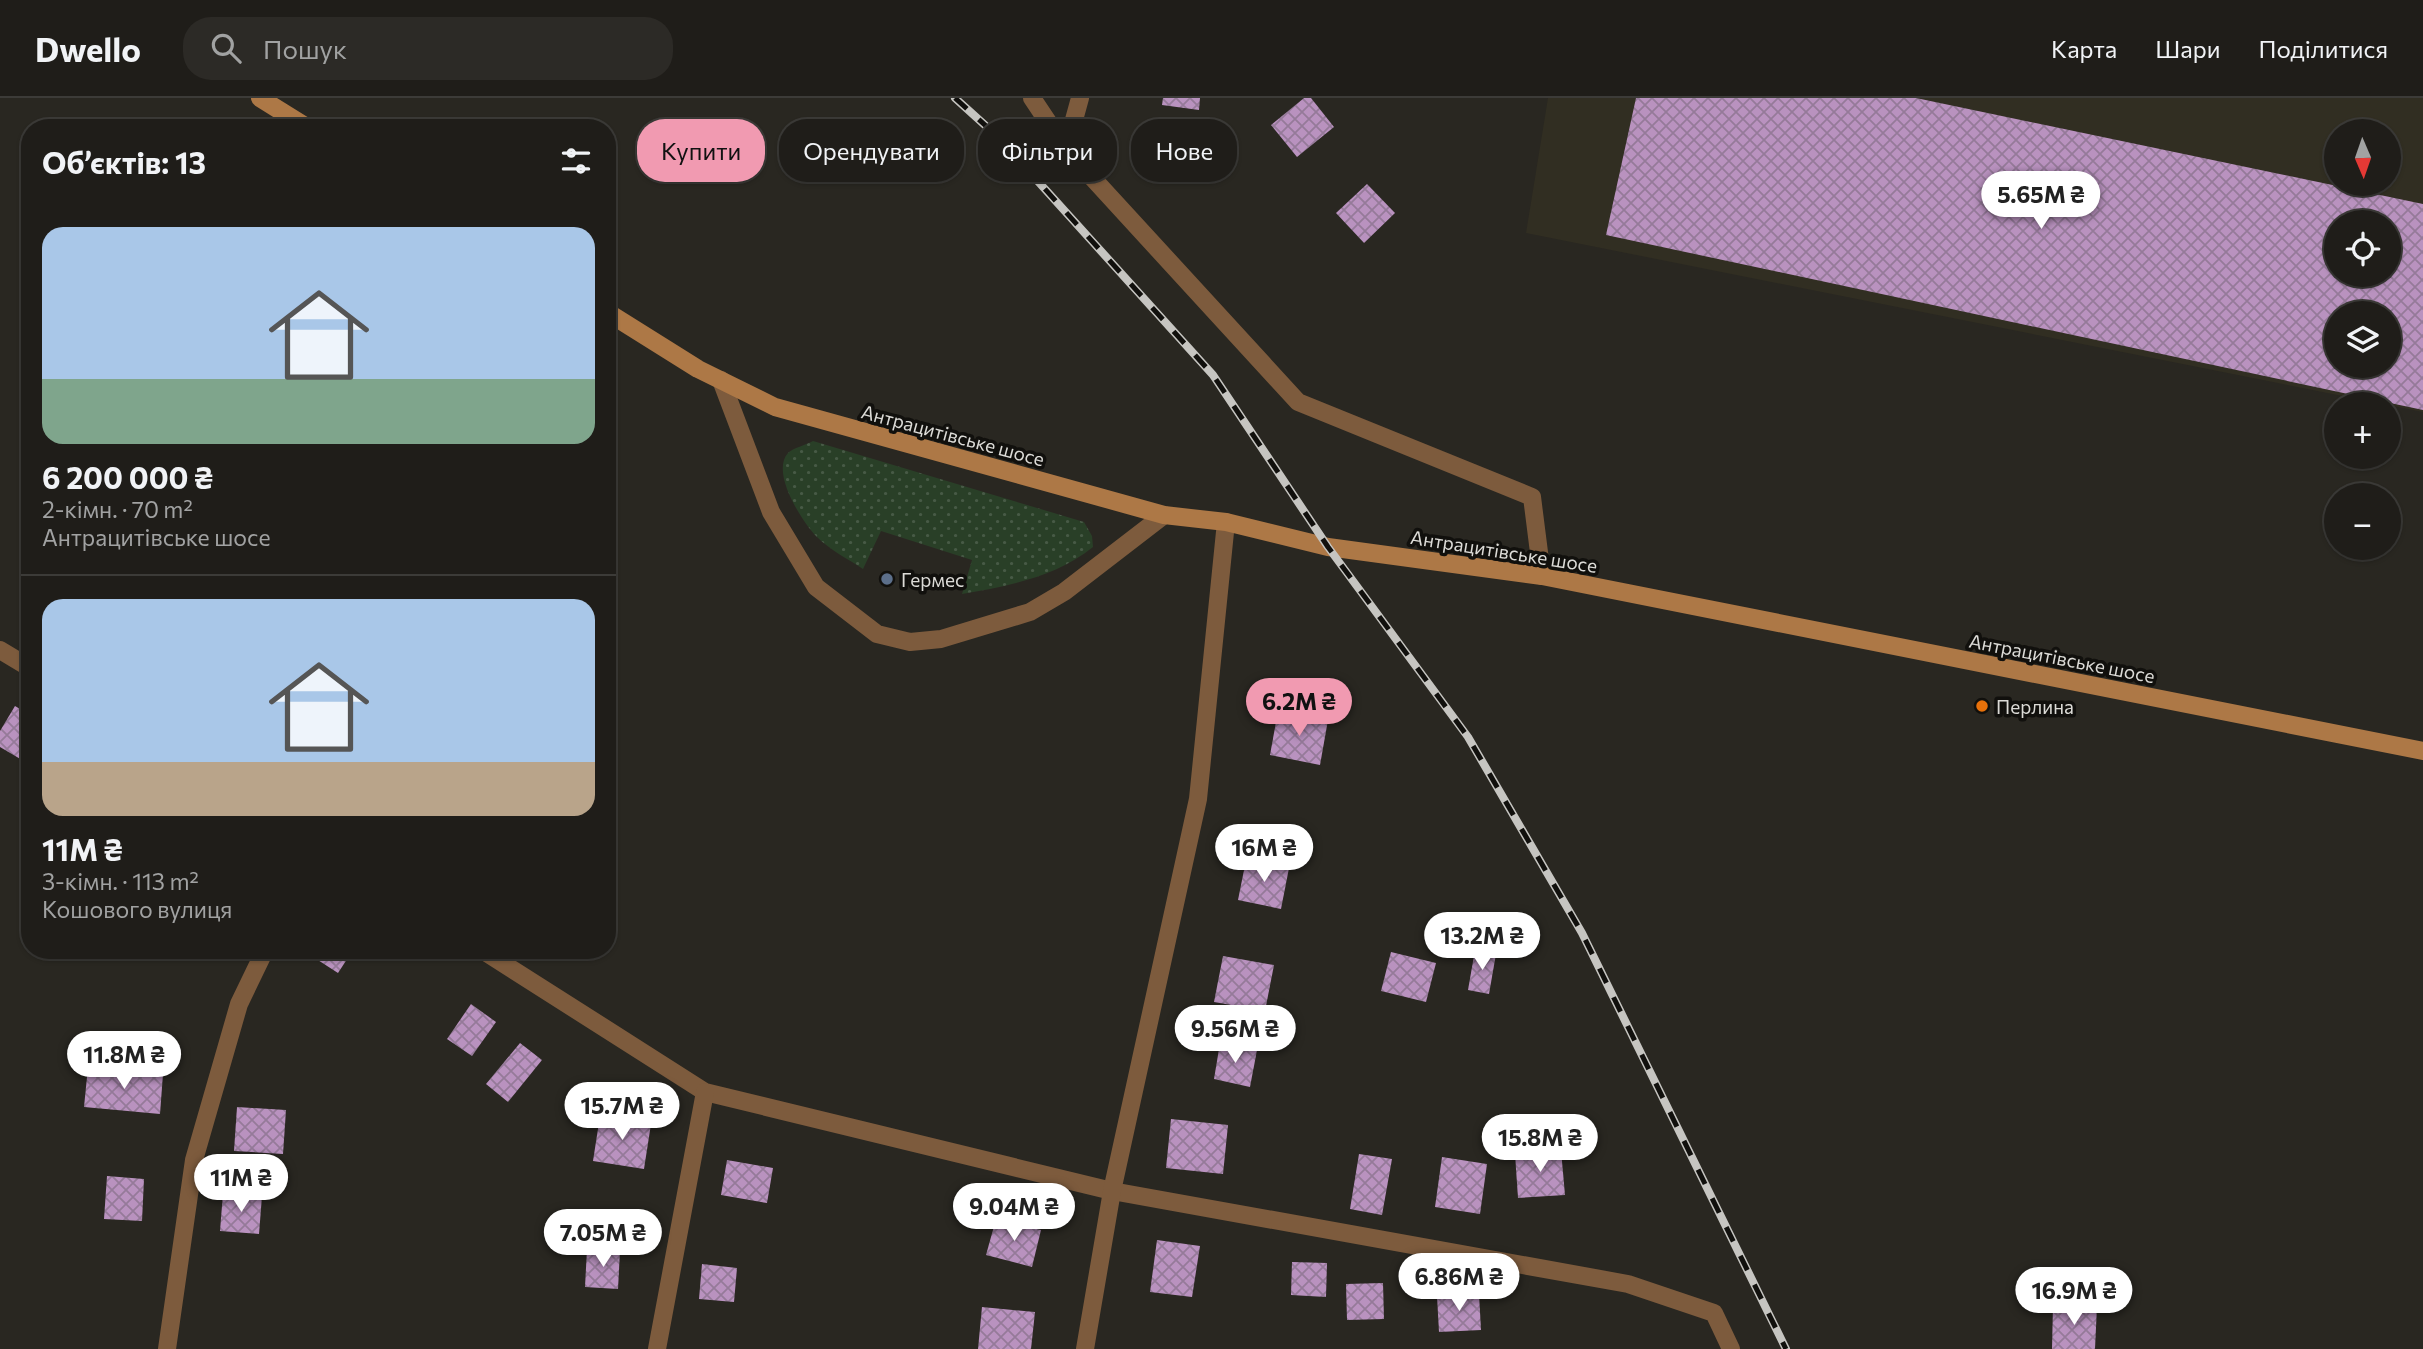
<!DOCTYPE html>
<html lang="uk">
<meta charset="utf-8">
<style>
body{margin:0;font-family:Commissioner,sans-serif;background:#2c2a26;color:#f1f3f6;height:100vh;display:flex;flex-direction:column;font-size:26px;white-space:nowrap}
*{box-sizing:border-box;margin:0}
p{font-size:23px;color:#a1a2a2}
.icon{flex:none;width:38px;height:38px;fill:none;stroke:currentColor;stroke-width:2;stroke-linecap:round;stroke-linejoin:round}
.map{position:relative;flex:1;overflow:hidden}
.panel{position:absolute;left:21px;top:21px;width:595px;height:840px;display:flex;flex-direction:column;background:#1f1d19;border-radius:28px;box-shadow:0 2px 5px #0004,0 0 0 2px #3c3b38}
.panel>*{flex:none}
.banner{position:absolute;left:637px;top:21px;width:665px;height:63px;display:flex;gap:14px}
.needle{width:46px;rotate:178deg}
.tools{position:absolute;left:2324px;top:21px;display:grid;gap:14px}
.tools a{display:grid;place-items:center;width:77px;height:77px;border-radius:50%;background:#1f1d19;box-shadow:0 2px 5px #0004,0 0 0 2px #3c3b38;font-size:35px}
.price{position:absolute;translate:-50% -60px;padding:0 16px;border-radius:24px;background:#fff;color:#222;font-size:23px;line-height:46px;filter:drop-shadow(0 2px 4px #0008)}
.price::after{content:'';position:absolute;left:50%;top:42px;width:21px;height:16px;margin-left:-10px;background:inherit;clip-path:polygon(0 0,100% 0,50% 100%)}
.price.current{background:#f19ab1;color:#111}
ul{padding:0;list-style:none}
li{display:grid;align-content:center;gap:14px;height:371px;padding:0 21px}
li+li{border-top:2px solid #3c3b38}
li span{display:grid;place-items:center;height:217px;border-radius:21px;color:#555}
li>.icon{margin-inline-start:auto}
span .icon{width:126px;height:126px;fill:#fffc;stroke-width:1}
li b{font-size:30px}
h2{display:flex;justify-content:space-between;align-items:center;height:84px;padding:0 21px;font-size:30px}
.tag{padding:0 24px;border-radius:28px;background:#1f1d19;box-shadow:0 2px 5px #0004,0 0 0 2px #3c3b38;font-size:24px;line-height:63px}
.tag.current{background:#f19ab1;color:#111}
header{display:flex;align-items:center;gap:42px;box-sizing:border-box;height:98px;padding:0 35px;background:#1f1d19;border-bottom:2px solid #3c3b38}
header strong{font-size:33px}
nav{display:flex;gap:38px;margin-inline-start:auto;font-size:24px}
.search{width:490px;height:63px;background:#2c2a26;display:flex;align-items:center;gap:18px;box-sizing:border-box;padding:0 24px;border-radius:28px;color:#a1a2a2;font-size:26px}
.map>svg:first-child{display:block}
</style>
<header>
<strong>Dwello</strong>
<div class="search"><svg class="icon" aria-label="search" viewBox="0 0 24 24"><circle cx="10" cy="10" r="6"/><path d="M15 15l6 6"/></svg>Пошук</div>
<nav><a>Карта</a><a>Шари</a><a>Поділитися</a></nav>
</header>
<div class="map">
<svg width="2423" height="1251" viewBox="0 0 2423 1251">
<defs>
<pattern id="grass-dots" width="8" height="8" patternUnits="userSpaceOnUse" patternTransform="scale(1.75)"><rect width="8" height="8" fill="#293f27"/><path d="M2 2h.1M6 6h.1" fill="none" stroke="#475a46" stroke-width="1.8" stroke-linecap="round"/></pattern>
<pattern id="building-cross-hatch" width="8" height="8" patternUnits="userSpaceOnUse" patternTransform="scale(1.75)"><rect width="8" height="8" fill="#b992bf"/><path d="M0 0l8 8M0 8l8-8" fill="none" stroke="#957a99"/></pattern>
</defs>
<rect width="100%" height="100%" fill="#292721"/>
<!-- built -->
<path fill="#312e22" fill-rule="evenodd" d="M1548 0H2423V314L1526 135ZM2336 33H2389V86H2336ZM2336 124H2389V177H2336ZM2336 215H2389V268H2336Z"/>
<!-- grass -->
<path fill="url(#grass-dots)" d="M813 343 1084 424 1092 438 1093 449C1056 479 1008 488 962 496L972 462 881 433 863 471C848 461 830 452 817 439 803 425 770 375 788 355 793 350 806 347 813 343Z"/>
<!-- building -->
<g fill="url(#building-cross-hatch)" fill-rule="evenodd">
<polygon points="1163,0 1200,0 1199,12 1162,7"/>
<polygon points="1304,0 1311,0 1334,29 1297,59 1271,27"/>
<path d="M1636 0H1916L2423 106V312L1606 137ZM2336 124H2389V177H2336ZM2336 215H2389V268H2336Z"/>
<polygon points="1367,86 1395,115 1364,145 1336,115"/>
<polygon points="15,608 30,617 30,648 22,662 0,649 0,633"/>
<polygon points="1278,613 1328,622 1320,667 1270,657"/>
<polygon points="1246,762 1289,770 1281,811 1238,802"/>
<polygon points="309,852 353,852 338,875 307,855"/>
<polygon points="1475,852 1496,856 1489,896 1468,892"/>
<polygon points="1391,854 1436,865 1426,904 1381,893"/>
<polygon points="1223,858 1274,867 1265,913 1214,904"/>
<polygon points="471,906 496,924 472,958 447,941"/>
<polygon points="520,945 542,962 508,1004 486,986"/>
<polygon points="1220,945 1257,952 1250,989 1214,981"/>
<polygon points="88,969 163,976 160,1016 84,1009"/>
<polygon points="237,1009 286,1012 283,1056 234,1053"/>
<polygon points="600,1018 651,1026 644,1071 593,1063"/>
<polygon points="1171,1021 1228,1027 1223,1076 1166,1070"/>
<polygon points="1561,1052 1565,1097 1518,1100 1515,1056"/>
<polygon points="1359,1056 1392,1061 1382,1117 1350,1111"/>
<polygon points="1442,1059 1487,1066 1480,1116 1435,1109"/>
<polygon points="727,1062 773,1070 767,1105 721,1097"/>
<polygon points="107,1078 144,1081 142,1123 104,1121"/>
<polygon points="223,1095 262,1098 259,1136 220,1133"/>
<polygon points="996,1121 1041,1132 1032,1169 986,1157"/>
<polygon points="1157,1142 1200,1148 1192,1199 1150,1194"/>
<polygon points="587,1151 620,1153 618,1191 585,1189"/>
<polygon points="1292,1164 1327,1165 1326,1199 1291,1197"/>
<polygon points="702,1166 737,1170 734,1204 699,1201"/>
<polygon points="1383,1185 1384,1221 1347,1222 1346,1186"/>
<polygon points="1479,1196 1481,1232 1439,1234 1437,1198"/>
<polygon points="2053,1207 2097,1208 2095,1251 2052,1251"/>
<polygon points="982,1209 1035,1214 1031,1251 978,1251"/>
</g>
<g fill="none" stroke-linecap="round" stroke-linejoin="round">
<!-- lane -->
<polyline stroke="#7d5b3d" stroke-width="18" points="721,282 771,414 816,489 877,536 910,544 941,541 1030,514 1064,494 1164,417"/>
<!-- street -->
<g stroke="#7d5b3d" stroke-width="18">
<polyline points="1032,0 1066,51 1298,304 1532,399 1542,478"/>
<polyline points="1066,51 1080,0"/>
<polyline points="0,552 30,570"/>
<polyline points="482,852 705,994 1112,1093 1628,1186 1714,1215 1731,1251"/>
<polyline points="167,1251 194,1062 239,906 265,852"/>
<polyline points="657,1251 705,994"/>
<polyline points="1085,1251 1112,1093 1198,701 1226,424"/>
</g>
<!-- secondary -->
<g stroke="#ad7846" stroke-width="18">
<polyline points="260,0 308,30"/>
<polyline points="607,214 698,271 775,309 1164,417 1226,424 1328,449 1542,478 2423,653"/>
</g>
<!-- rail casing -->
<g stroke="#c6c5c1" stroke-width="8">
<polyline id="rail" points="955,0 997,38 1213,277 1328,449 1468,639 1582,835 1786,1251"/>
</g>
<!-- rail -->
<use href="#rail" stroke="#11100d" stroke-width="5" stroke-dasharray="16" stroke-linecap="butt"/>
</g>
<!-- markers -->
<circle fill="#5c6f8a" stroke="#11100d" stroke-width="2.5" cx="887" cy="481" r="7"/>
<circle fill="#e8710a" stroke="#11100d" stroke-width="2.5" cx="1982" cy="608" r="7"/>
<g text-anchor="middle" dominant-baseline="central" stroke-width="7" stroke-linejoin="round" paint-order="stroke">
<!-- street labels -->
<g font-size="19" fill="#dcdbd7" stroke="#11100d">
<text transform="translate(953 337) rotate(15)">Антрацитівське шосе</text>
<text transform="translate(1504 453) rotate(9)">Антрацитівське шосе</text>
<text transform="translate(2062 560) rotate(11)">Антрацитівське шосе</text>
</g>
<!-- poi labels -->
<g font-size="19" fill="#dcdbd7" stroke="#11100d" text-anchor="start">
<text x="901" y="481">Гермес</text>
<text x="1996" y="608">Перлина</text>
</g>
</g>
</svg>
<div class="tools">
<a><svg class="needle" viewBox="-14 -14 28 28"><path d="M0-13l5 13h-10z" fill="#e53935"/><path d="M0 13l5-13h-10z" fill="#a1a2a2"/></svg></a>
<a><svg class="icon" aria-label="locate" viewBox="0 0 24 24"><circle cx="12" cy="12" r="6"/><path d="M12 2v4M12 18v4M2 12h4M18 12h4"/></svg></a>
<a><svg class="icon" aria-label="layers" viewBox="0 0 24 24"><path d="M12 4l9 5-9 5-9-5zM3 14l9 5 9-5"/></svg></a>
<a>+</a>
<a>−</a>
</div>
<b class="price" style="left:2041px;top:133px">5.65M ₴</b>
<b class="price current" style="left:1299px;top:640px">6.2M ₴</b>
<b class="price" style="left:1264px;top:786px">16M ₴</b>
<b class="price" style="left:1482px;top:874px">13.2M ₴</b>
<b class="price" style="left:1235px;top:967px">9.56M ₴</b>
<b class="price" style="left:124px;top:993px">11.8M ₴</b>
<b class="price" style="left:622px;top:1044px">15.7M ₴</b>
<b class="price" style="left:1540px;top:1076px">15.8M ₴</b>
<b class="price" style="left:241px;top:1116px">11M ₴</b>
<b class="price" style="left:1014px;top:1145px">9.04M ₴</b>
<b class="price" style="left:603px;top:1171px">7.05M ₴</b>
<b class="price" style="left:1459px;top:1215px">6.86M ₴</b>
<b class="price" style="left:2074px;top:1229px">16.9M ₴</b>
<div class="banner">
<a class="tag current">Купити</a>
<a class="tag">Орендувати</a>
<a class="tag">Фільтри</a>
<a class="tag">Нове</a>
</div>
<section class="panel">
<h2>Об’єктів: 13<svg class="icon" aria-label="filters" viewBox="0 0 24 24"><path d="M4 7h16M4 17h16"/><circle cx="9" cy="7" r="2"/><circle cx="15" cy="17" r="2"/></svg></h2>
<ul>
<li><span style="background:linear-gradient(#a9c7e8 70%,#7fa58c 0)"><svg class="icon" aria-label="home" viewBox="0 0 24 24"><path d="M3 11l9-7 9 7M6 9v11h12V9"/></svg></span><div><b>6 200 000 ₴</b><p>2-кімн. · 70 m²</p><p>Антрацитівське шосе</p></div></li>
<li><span style="background:linear-gradient(#a9c7e8 75%,#b9a48a 0)"><svg class="icon" aria-label="home" viewBox="0 0 24 24"><path d="M3 11l9-7 9 7M6 9v11h12V9"/></svg></span><div><b>11M ₴</b><p>3-кімн. · 113 m²</p><p>Кошового вулиця</p></div></li>
</ul>
</section>
</div>
